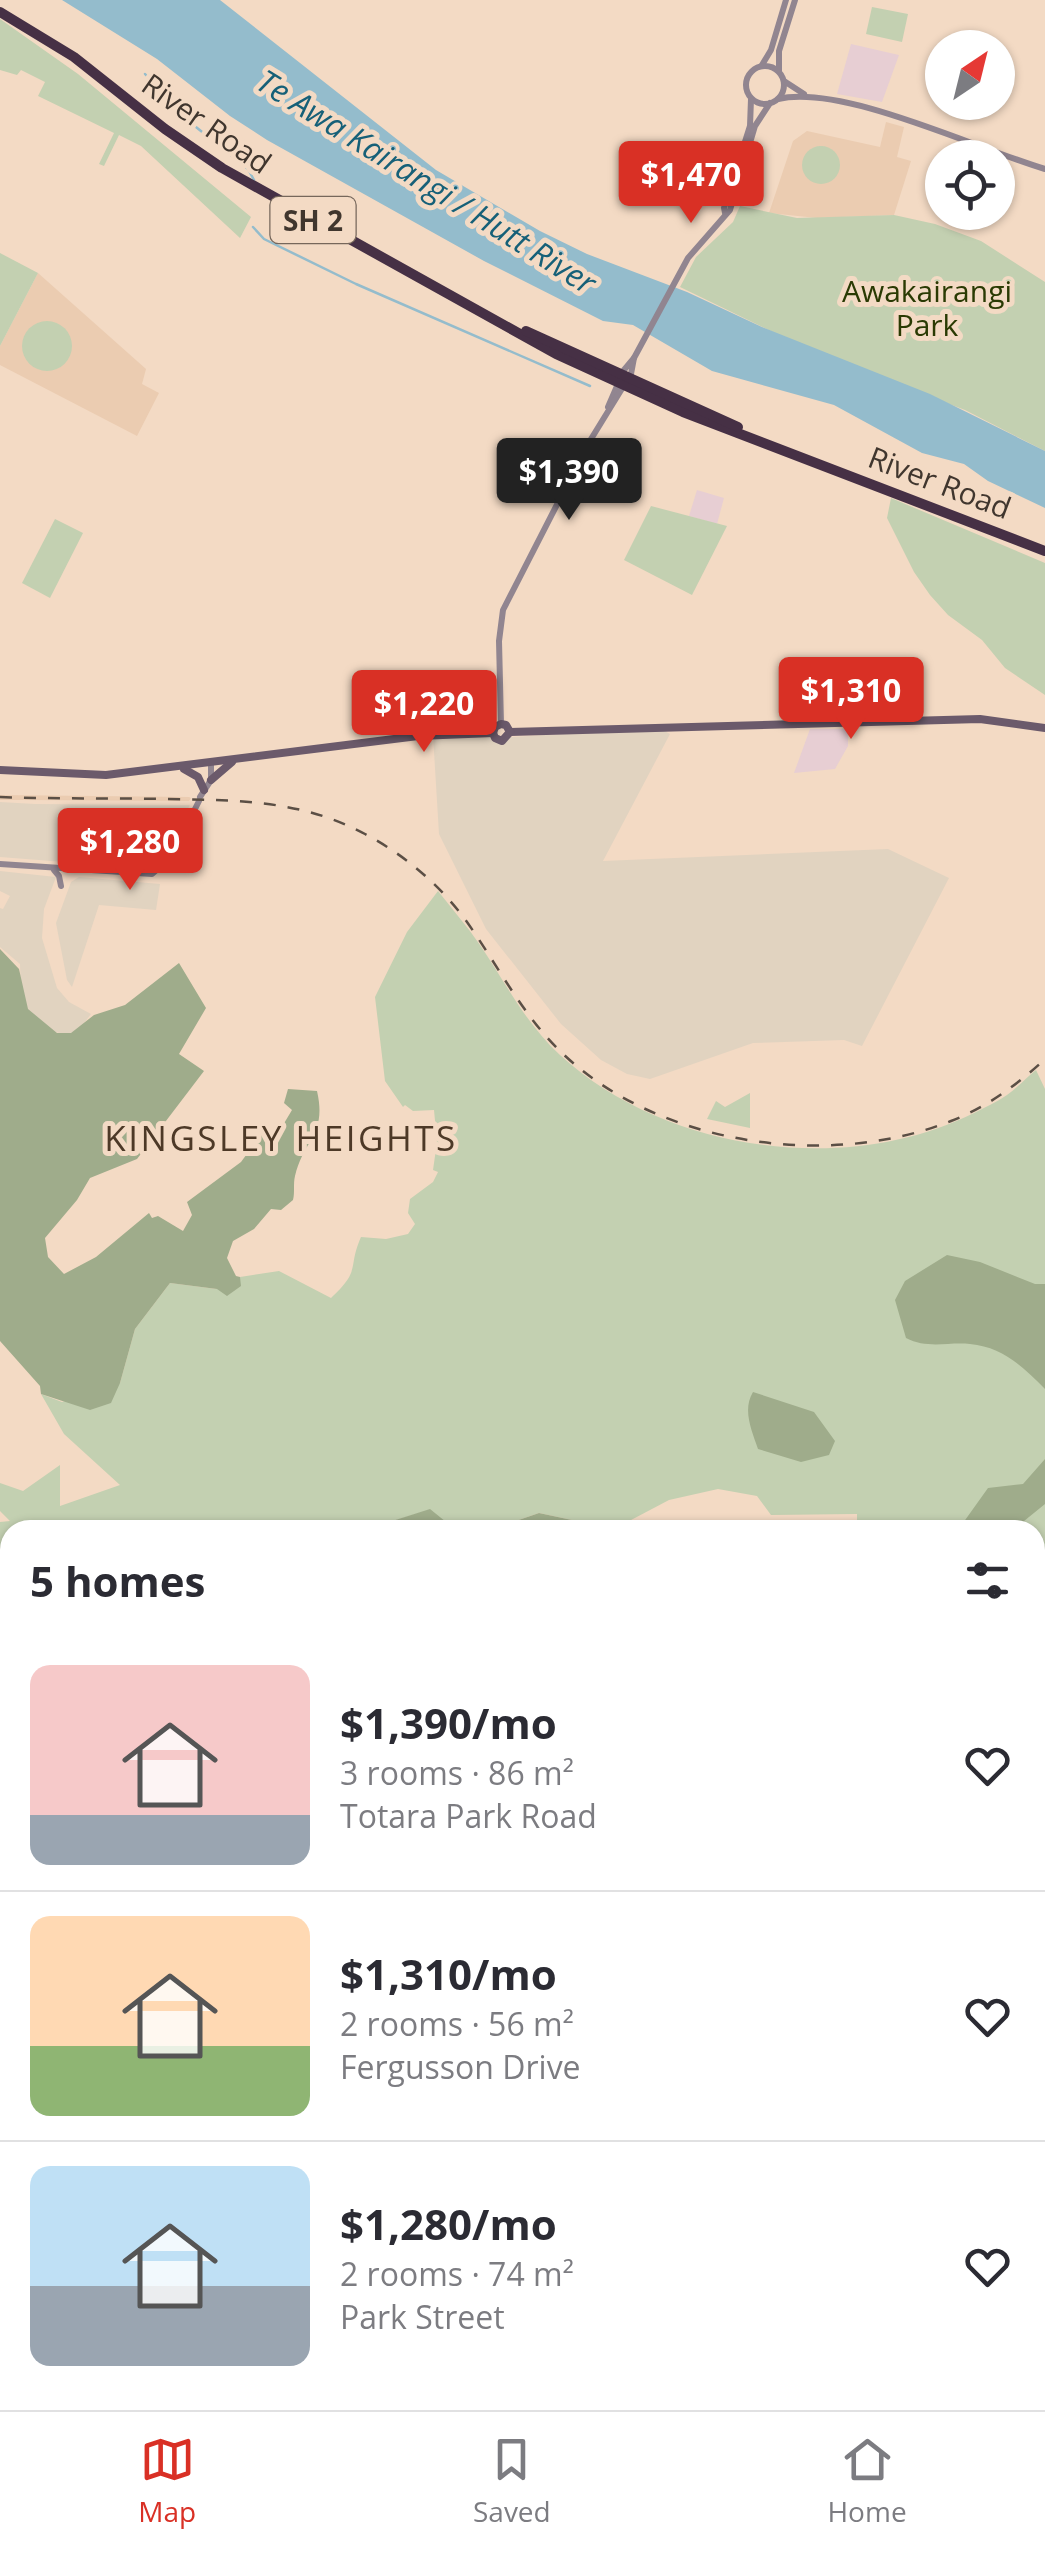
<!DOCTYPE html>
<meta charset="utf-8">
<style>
body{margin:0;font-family:"Open Sans",sans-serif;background:#f2f2f3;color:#2b2b33;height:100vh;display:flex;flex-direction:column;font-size:38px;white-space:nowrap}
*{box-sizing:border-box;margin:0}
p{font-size:32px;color:#7c7c81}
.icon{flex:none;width:55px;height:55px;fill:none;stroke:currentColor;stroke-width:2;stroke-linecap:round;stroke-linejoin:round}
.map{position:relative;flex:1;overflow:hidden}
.panel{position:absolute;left:0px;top:1520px;width:1045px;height:890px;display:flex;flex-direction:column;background:#fff;border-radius:30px 30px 0 0;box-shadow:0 2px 8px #0004}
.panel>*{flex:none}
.needle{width:65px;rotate:35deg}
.buttons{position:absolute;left:925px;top:30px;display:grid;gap:20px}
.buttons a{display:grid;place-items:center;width:90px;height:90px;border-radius:50%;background:#fff;box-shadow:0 2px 8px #0004;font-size:50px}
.price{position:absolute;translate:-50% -85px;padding:0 22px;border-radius:10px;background:#d93025;color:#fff;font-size:32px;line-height:65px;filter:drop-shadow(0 2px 5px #0008)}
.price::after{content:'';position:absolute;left:50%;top:60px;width:30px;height:22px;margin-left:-15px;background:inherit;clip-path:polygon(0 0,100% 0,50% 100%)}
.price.selected{background:#222;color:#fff}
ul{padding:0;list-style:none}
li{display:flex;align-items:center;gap:30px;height:250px;padding:0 30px}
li+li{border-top:2px solid #e1e1e2}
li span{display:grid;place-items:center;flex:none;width:280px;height:200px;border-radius:20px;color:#555}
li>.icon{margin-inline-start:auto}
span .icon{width:120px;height:120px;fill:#fffc;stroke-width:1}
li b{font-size:42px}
h2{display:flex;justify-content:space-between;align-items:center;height:120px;padding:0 30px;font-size:42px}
.tabs{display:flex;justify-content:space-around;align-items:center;height:140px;border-top:2px solid #e1e1e2;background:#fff;font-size:28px;color:#7c7c81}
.tabs a{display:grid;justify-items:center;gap:5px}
.tabs .selected{color:#d93025}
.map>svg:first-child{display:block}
</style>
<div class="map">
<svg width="1045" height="2410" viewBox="0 0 1045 2410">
<rect width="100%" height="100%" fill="#f3dac4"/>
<!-- commercial -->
<g fill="#e7ced3">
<polygon points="851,44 899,55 882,102 837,94"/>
<polygon points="697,490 724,498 717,524 689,516"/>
<polygon points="810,729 848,729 848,746 835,769 794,773"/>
</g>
<!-- industrial -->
<g fill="#e1d3c0">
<polygon points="659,728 670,734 603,861 888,849 949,878 862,1046 844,1040 753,1043 650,1079 627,1074 601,1060 561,1024 486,929 439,834 433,735 493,733 495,738"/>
<polygon points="0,802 35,804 190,805 160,859 142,868 0,857"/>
<polygon points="0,871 56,877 44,909 42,938 57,988 69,1002 91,1014 75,1035 53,1032 27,1011 21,997 20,964 0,947 0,908 3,909 10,896 0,891"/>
<polygon points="79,877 160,884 156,910 99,905 72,987 67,980 56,923 71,882"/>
</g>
<!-- built -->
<g fill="#ebccb1">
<polygon points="886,122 904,127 897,157 911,161 894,215 817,218 769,213 793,141 807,131 880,147"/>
<polygon points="38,273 146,369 142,384 159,393 137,436 0,365 0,346"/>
<polygon points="0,795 189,797 191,798 189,801 23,800 0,800"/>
</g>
<!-- green -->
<g fill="#c3d0b1">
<polygon points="872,7 908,14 902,42 866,34"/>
<polygon points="0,19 78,74 251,217 240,238 141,146 119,135 104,166 99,164 114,133 38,96 45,82 21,70 17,75 0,70"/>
<circle cx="821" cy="165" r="19"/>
<polygon points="740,206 797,218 894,215 935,224 981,241 1045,282 1045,451 965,410 816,353 680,287 696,257 733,222"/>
<polygon points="0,253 38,273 0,346"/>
<circle cx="47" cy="346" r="25"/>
<polygon points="891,498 1045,563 1045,695 1005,668 982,640 948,615 930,595 914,572 887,518"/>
<polygon points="651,506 727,526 692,595 624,560"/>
<polygon points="55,519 83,533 50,598 22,583"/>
<path d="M438 891C452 909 467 926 480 945 505 982 526 1024 560 1055 666 1152 846 1177 974 1113 985 1107 997 1102 1007 1095 1017 1088 1026 1078 1036 1070L1045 1089V1582L1035 1604V1530H848L857 1527V1514L771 1515 757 1496 718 1489 669 1500 614 1529 539 1513 490 1530H456L429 1510 364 1530H10V1573L0 1570V1522L10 1521 0 1511V1483L23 1491 60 1465V1506L120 1485 64 1434 41 1394 62 1402 120 1383 135 1329 170 1283 217 1289 240 1277 279 1271 331 1298C362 1269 347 1269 361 1237L386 1239 408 1234 415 1224 408 1213 410 1199 433 1182 438 1172 433 1170 437 1142 434 1110 413 1111 405 1105 403 1107 385 1081 375 997 407 932Z"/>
<polygon points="750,1093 750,1128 707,1119 716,1101 725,1107"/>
<polygon points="0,1606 10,1611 10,1741 0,1705"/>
</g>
<!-- forest -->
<g fill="#9fac8b">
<path d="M0 949 19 969 28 1009 57 1033H71L94 1015 125 1005 179 963 206 1008 179 1054 204 1071 137 1159 90 1178 77 1200 45 1238 48 1257 64 1274 96 1257 149 1213 152 1218 158 1216 183 1231 192 1215 187 1202 241 1162 265 1129 277 1135 292 1110 284 1103 288 1089 317 1091C327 1135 304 1139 295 1176 293 1184 295 1192 293 1200L281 1210 271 1209 254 1229 233 1241 227 1258 236 1276 240 1277 241 1286 227 1296 217 1289 170 1283 135 1329 120 1383 111 1403 90 1410 41 1394 40 1386 0 1341Z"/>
<path d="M947 1255 980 1262 1035 1284H1045V1389C1023 1367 1003 1347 970 1344 947 1342 927 1349 906 1338L895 1300 905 1281Z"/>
<path d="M753 1392 814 1412 835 1441 829 1455 801 1462 758 1449C752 1431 742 1410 753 1392Z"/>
<polygon points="1045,1459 1045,1504 1013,1530 958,1530 988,1488 1023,1484"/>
<polygon points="430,1509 456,1530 364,1530"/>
<polygon points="539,1513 614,1529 615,1530 490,1530"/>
<polygon points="0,1708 10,1741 10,1827 0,1829"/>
</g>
<!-- water -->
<polygon fill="#94bccc" points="62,0 220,0 436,170 540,231 587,254 687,292 762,327 930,394 1045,451 1045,508 988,481 964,464 922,453 834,405 712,371 633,325 603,321 484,261 267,140 230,116 157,59"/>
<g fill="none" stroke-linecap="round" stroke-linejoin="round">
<!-- stream -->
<g stroke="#94bccc" stroke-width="2.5">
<polyline points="145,74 191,123 248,169 254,180"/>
<polyline points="253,227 264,239 356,284 590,386"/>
<polyline points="0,1832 10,1828"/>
<polyline points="364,2410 370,2400"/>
</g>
<!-- river -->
<g stroke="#94bccc" stroke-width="9">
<polyline points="1035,1641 1045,1619"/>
<polyline points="0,2365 10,2359"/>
</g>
<!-- tertiary -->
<g stroke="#918590" stroke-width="6">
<polyline points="762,65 771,50 786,0"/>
<circle cx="765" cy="85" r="19"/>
<polyline points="779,71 779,51 795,0"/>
<polyline points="784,81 804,94"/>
<path d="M778 99C843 84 977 149 1045 169"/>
<polyline points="725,213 724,208 750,126 751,99"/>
<polyline points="608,407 624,370 634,358 688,258 730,210 755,126 770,103"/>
<polyline points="501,724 499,641 503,610 588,444 631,374 634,358"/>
<polyline points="200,797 211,780 211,763"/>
<polyline points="0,864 152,874 171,857 199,801"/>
<polyline points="54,870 59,876 61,886"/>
<polyline points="0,2061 10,2079"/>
</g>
<!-- secondary -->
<g stroke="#6b5a6b" stroke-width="8">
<polyline points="510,732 980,719 1045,728"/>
<polyline points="493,733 495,727 501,724 506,725 510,732"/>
<polyline points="493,733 495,738 502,741 510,732"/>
<polyline points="184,769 198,777 204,790"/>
<polyline points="0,770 106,775 418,736 493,733"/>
<polyline points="211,780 232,762"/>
</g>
<!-- trunk -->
<g stroke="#463045" stroke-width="10">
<polyline points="0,12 74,57 165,129 222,168 556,354 683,412 1045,551"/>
<polyline points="526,331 738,427"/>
</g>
<!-- rail -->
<path stroke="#5b4f45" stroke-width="2.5" stroke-dasharray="12 12" stroke-linecap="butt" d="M0 797C55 799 111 798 167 799 237 800 302 800 365 834 405 855 441 886 467 922 498 966 522 1014 560 1051 656 1145 828 1170 951 1121 987 1107 1017 1085 1045 1059"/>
</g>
<g text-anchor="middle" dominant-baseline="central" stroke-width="10" stroke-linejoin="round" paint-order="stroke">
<!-- shield labels -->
<rect fill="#f3dac4" stroke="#76675b" stroke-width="2.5" x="270.5" y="197" width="85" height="46" rx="8"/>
<g font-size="28" font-weight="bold" fill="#40362e">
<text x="313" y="220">SH 2</text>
</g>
<!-- street labels -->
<g font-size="30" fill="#40362e" stroke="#f3dac4">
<text transform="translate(207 123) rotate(35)">River Road</text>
<text transform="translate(940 482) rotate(21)">River Road</text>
</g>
<!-- park labels -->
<g font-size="30" fill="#2a3a03" stroke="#f3dac4">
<text x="927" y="290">Awakairangi<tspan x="927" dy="34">Park</tspan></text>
</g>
<!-- water labels -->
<g font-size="32" font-style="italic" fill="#166078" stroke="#f3dac4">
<text transform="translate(427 181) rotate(32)">Te Awa Kairangi / Hutt River</text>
</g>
<!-- quarter labels -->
<g font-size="35" letter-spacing="2.5" fill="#4d3927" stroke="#f3dac4">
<text x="281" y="1137">KINGSLEY HEIGHTS</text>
</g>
</g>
</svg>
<div class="buttons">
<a><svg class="needle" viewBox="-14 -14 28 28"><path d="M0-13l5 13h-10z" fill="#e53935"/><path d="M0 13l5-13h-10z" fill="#7c7c81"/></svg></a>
<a><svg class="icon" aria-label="locate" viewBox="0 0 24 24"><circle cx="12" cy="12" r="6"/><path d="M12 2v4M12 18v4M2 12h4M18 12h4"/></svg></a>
</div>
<b class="price" style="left:691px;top:226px">$1,470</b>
<b class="price selected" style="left:569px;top:523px">$1,390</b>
<b class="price" style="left:851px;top:742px">$1,310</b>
<b class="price" style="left:424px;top:755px">$1,220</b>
<b class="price" style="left:130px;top:893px">$1,280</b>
<section class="panel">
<h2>5 homes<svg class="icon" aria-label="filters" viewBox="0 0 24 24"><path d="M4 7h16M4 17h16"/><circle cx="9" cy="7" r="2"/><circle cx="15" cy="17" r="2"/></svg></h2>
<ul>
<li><span style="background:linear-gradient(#f6c9c9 75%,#9aa5b1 0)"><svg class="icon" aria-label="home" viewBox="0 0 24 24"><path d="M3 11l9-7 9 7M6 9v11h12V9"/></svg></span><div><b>$1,390/mo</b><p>3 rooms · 86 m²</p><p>Totara Park Road</p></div><svg class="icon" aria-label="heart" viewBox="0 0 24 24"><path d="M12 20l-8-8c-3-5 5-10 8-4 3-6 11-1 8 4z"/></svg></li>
<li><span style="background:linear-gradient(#ffd9b3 65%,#8fb573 0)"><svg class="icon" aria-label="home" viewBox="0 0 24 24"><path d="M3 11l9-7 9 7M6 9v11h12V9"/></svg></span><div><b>$1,310/mo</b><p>2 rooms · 56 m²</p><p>Fergusson Drive</p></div><svg class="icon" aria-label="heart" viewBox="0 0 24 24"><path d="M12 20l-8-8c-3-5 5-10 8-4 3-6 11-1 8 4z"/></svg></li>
<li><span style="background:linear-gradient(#bfe0f5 60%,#9aa5b1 0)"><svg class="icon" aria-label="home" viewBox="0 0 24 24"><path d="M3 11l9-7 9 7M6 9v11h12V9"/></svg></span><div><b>$1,280/mo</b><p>2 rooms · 74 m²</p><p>Park Street</p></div><svg class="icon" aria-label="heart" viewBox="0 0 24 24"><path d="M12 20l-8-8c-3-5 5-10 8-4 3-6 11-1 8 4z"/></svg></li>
</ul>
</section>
</div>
<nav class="tabs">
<a class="selected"><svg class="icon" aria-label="map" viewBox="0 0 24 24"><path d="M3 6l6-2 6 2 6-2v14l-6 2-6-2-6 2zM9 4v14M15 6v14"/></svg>Map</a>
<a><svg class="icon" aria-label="saved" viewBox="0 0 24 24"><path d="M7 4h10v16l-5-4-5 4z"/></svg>Saved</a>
<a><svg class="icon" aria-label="home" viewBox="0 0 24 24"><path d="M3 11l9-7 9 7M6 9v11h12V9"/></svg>Home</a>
</nav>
